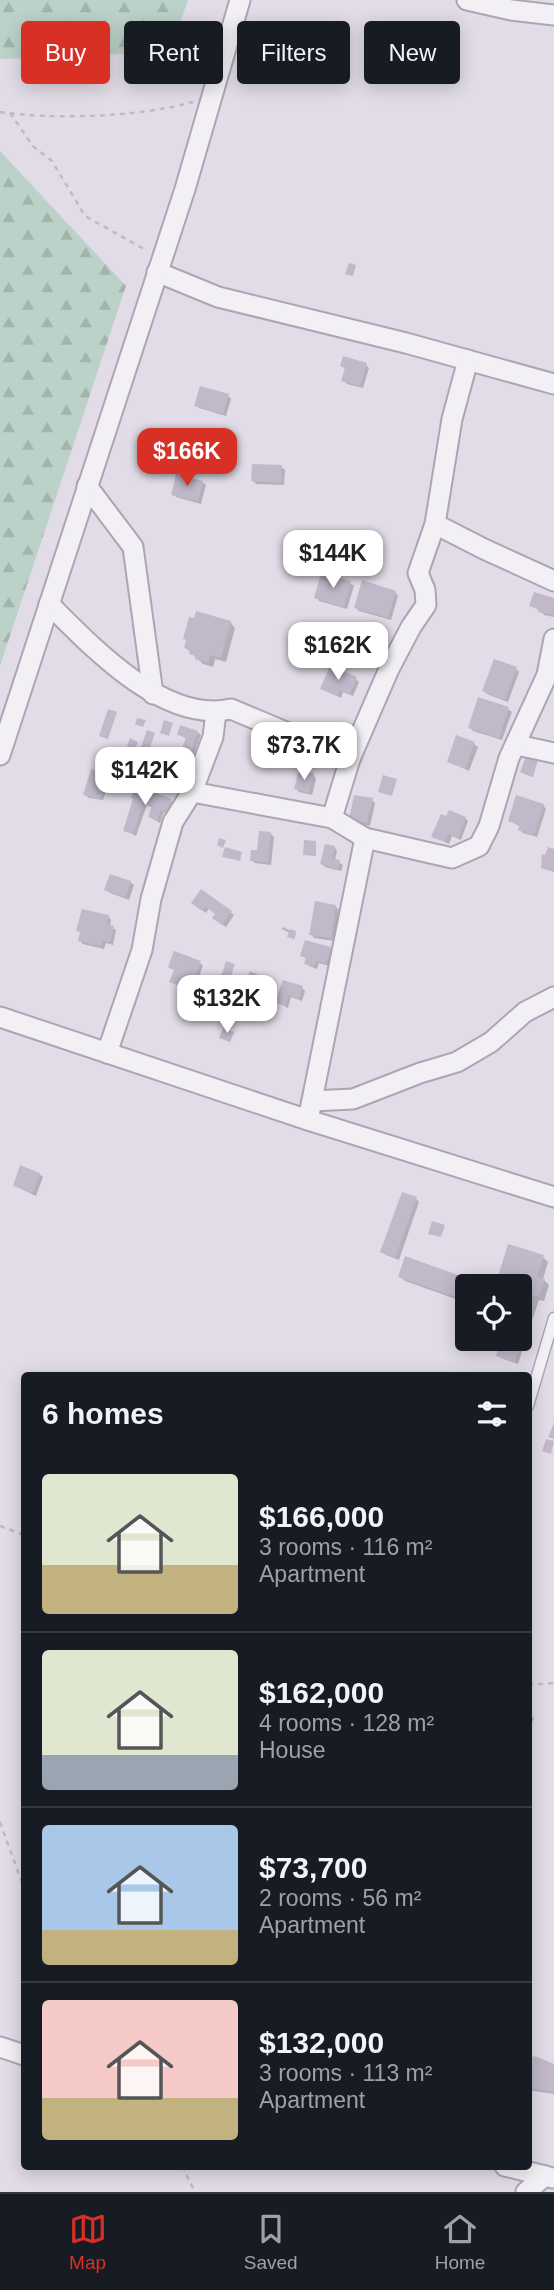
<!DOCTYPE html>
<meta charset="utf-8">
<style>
body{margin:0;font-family:Helvetica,sans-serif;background:#20242c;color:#f1f3f6;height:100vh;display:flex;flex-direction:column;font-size:26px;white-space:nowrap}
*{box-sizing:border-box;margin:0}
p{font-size:23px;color:#9ea1a6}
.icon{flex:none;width:38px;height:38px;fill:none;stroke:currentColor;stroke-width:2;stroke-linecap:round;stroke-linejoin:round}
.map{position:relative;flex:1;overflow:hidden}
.sheet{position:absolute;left:21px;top:1372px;width:511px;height:798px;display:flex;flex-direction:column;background:#171b24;border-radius:7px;box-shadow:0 4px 18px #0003}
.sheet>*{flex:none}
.top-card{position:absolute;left:21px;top:21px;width:513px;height:63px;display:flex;gap:14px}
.tools{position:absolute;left:455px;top:1274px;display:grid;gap:14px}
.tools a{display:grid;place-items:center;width:77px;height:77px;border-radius:7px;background:#171b24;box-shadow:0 4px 18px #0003;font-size:35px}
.price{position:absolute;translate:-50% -60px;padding:0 16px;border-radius:14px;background:#fff;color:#222;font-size:23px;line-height:46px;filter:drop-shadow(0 2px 4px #0008)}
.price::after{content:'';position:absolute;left:50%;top:42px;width:21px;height:16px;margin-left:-10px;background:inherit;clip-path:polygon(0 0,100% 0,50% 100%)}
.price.current{background:#d93025;color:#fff}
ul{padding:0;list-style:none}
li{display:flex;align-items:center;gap:21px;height:175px;padding:0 21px}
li+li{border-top:2px solid #363941}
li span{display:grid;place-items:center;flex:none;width:196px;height:140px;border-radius:7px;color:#555}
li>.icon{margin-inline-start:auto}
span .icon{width:84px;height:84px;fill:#fffc;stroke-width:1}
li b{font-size:30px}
h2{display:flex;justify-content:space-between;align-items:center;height:84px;padding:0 21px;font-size:30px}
.chip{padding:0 24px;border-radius:7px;background:#171b24;box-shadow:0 4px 18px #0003;font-size:24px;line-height:63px}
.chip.current{background:#d93025;color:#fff}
.tabs{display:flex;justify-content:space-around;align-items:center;height:98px;border-top:2px solid #363941;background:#171b24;font-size:19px;color:#9ea1a6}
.tabs a{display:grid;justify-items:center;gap:4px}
.tabs .current{color:#d93025}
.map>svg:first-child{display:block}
</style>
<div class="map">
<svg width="554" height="2192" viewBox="0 0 554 2192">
<defs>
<pattern id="forest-firs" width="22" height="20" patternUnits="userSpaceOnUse" patternTransform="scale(1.75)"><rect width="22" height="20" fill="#bcd2c9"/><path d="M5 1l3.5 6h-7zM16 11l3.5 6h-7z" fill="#a2b4ae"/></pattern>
</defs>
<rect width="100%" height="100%" fill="#e1dce7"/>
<!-- forest -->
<g fill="url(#forest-firs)">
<polygon points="0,0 188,0 170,52 0,59"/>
<polygon points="0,151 126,286 0,666"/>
</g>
<!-- shadow -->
<g fill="#0003">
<polygon points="366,365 369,368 363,388 347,384 343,380 346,370 342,366"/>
<polygon points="228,396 231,399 226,416 199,408 196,405"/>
<polygon points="281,467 285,470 284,485 256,484 253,481"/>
<polygon points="202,482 206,485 201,504 176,497 173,494"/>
<polygon points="350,583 354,586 347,609 319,601 316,597"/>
<polygon points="395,592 398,596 391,620 359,611 356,608"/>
<polygon points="554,600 554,617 544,615 541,611 531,606"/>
<polygon points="230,622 235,628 226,662 215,659 213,667 203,664 186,648 188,642"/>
<polygon points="516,669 519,672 508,702 487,694 484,691"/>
<polygon points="356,679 359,682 353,696 343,692 341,698 322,689"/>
<polygon points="508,709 512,712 502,740 473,731 470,727"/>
<polygon points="197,732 201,735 193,757 183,752 187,739 179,734"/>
<polygon points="474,744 478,747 469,771 449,761"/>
<polygon points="538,759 533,777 523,773"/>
<polygon points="99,773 104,777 110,778 103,800 89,798 85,795"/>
<polygon points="313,775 316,779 312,795 299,792 296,789"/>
<polygon points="135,800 171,801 174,804 170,815 164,812 160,823 150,817 153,808 147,805 136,836 125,830"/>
<polygon points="372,800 375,803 370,826 354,822 351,819"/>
<polygon points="543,805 546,809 537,837 523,833 520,830 521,827 510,821"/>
<polygon points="447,818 465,818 468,821 461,840 452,836 449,844 433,836"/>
<polygon points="271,834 274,837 271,865 255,863 252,860"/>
<polygon points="334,847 337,851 335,860 343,865 341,871 325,867 322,864"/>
<polygon points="130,882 134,885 129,900 110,893 106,890"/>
<polygon points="202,891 234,915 226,927 218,921 217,914 209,908 206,913 197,906"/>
<polygon points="335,906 339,910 334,941 314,938 311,934"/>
<polygon points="108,916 111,920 110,927 116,930 113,945 106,943 104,949 83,944 80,941 82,934 78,930"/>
<polygon points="283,927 296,934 294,939 290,937 290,933 282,929"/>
<polygon points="330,948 333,952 329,966 319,963 317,969 309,966 306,963 307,959 302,956"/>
<polygon points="200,963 203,966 193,992 171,981 175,971 170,967"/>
<polygon points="284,982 302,988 305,991 302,1001 291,997 288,1008 277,1002"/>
<polygon points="273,984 276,987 266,1010 241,996"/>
<polygon points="39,1174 43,1177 36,1196 15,1186"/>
<polygon points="416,1199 419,1202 399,1260 386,1255 382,1252"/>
<polygon points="509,1246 543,1257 548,1262 543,1279 549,1285 544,1301 539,1300 532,1320 520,1316 520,1286 496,1286"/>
<polygon points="400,1276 468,1280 474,1286 467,1286 467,1303 405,1281"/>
<polygon points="520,1331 527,1336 518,1364 501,1358 498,1355 502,1339 520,1339"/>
<polygon points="528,1714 534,1718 530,1727 528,1727"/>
<polygon points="528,2061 554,2065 554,2094 528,2090"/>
</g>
<!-- building -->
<g fill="#c1b9ca">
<polygon points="349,263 356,265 353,276 345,274"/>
<polygon points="343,356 367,363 360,386 341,381 345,368 340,366"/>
<polygon points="200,386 229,394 223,414 194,406"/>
<polygon points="252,464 282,465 281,483 251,481"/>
<polygon points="176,474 203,481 198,501 171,495"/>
<polygon points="321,573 351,581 344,607 314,598"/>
<polygon points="362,580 396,591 388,618 354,608"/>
<polygon points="534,592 554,598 554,615 538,612 539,609 529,606"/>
<polygon points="196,611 231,621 221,658 210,655 208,663 195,659 196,656 189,654 190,650 184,648 186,640 183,639 189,617 194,618"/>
<polygon points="494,659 517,667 505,700 482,691"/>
<polygon points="330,666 357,677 350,694 340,690 337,696 320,689"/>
<polygon points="478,697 509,707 499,738 468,728"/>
<polygon points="108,709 117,712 108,739 99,736"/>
<polygon points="137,718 146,720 143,727 135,724"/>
<polygon points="164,720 173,723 169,736 160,733"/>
<polygon points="180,725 198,731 190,755 181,752 186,737 177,735"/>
<polygon points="147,730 155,733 149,750 141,747"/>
<polygon points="456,735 475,742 465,769 447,762"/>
<polygon points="130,738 138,742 135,749 127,746"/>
<polygon points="527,753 539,757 532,777 520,772"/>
<polygon points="178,762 187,765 182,780 173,778"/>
<polygon points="91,769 100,771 96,792 103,773 110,775 102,800 83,795"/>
<polygon points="299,770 314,774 309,793 294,789"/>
<polygon points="383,775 397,779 392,796 378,792"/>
<polygon points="135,786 172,799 167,812 161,810 157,821 148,817 152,806 143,803 133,834 123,831 133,799 131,798"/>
<polygon points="354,795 373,798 367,823 349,819"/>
<polygon points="516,795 544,804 534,835 518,830 520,825 508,821"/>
<polygon points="449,810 466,817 458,838 449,834 445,842 431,837 441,814 446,816"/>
<polygon points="259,831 271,832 268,862 250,861 251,850 257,850"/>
<polygon points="219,838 226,840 223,848 217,845"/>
<polygon points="304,840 316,841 316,856 303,855"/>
<polygon points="325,844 335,846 332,858 340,860 338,869 320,864"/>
<polygon points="225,847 242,852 240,861 222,857"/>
<polygon points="548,847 554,849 554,872 541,868 542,854 545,855"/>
<polygon points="110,874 131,881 125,897 104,890"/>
<polygon points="201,889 232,911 222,925 212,918 215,914 205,906 202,911 191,903"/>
<polygon points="315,901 336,905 331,938 309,935"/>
<polygon points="82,909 109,915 107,924 114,926 110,942 103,941 101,946 78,941 80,932 76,931"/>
<polygon points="290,929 296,931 293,939 287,937"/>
<polygon points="305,940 331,947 326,963 316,961 314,966 304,964 306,958 300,956"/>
<polygon points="174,951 201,961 190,990 169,982 174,970 168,967"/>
<polygon points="226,961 235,964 229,983 220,980"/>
<polygon points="250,971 274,982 263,1008 238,997"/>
<polygon points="283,980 303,986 299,999 288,995 285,1006 275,1003"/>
<polygon points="223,1028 234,1032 230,1042 219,1038"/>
<polygon points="20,1165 40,1173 33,1193 13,1186"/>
<polygon points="402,1192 417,1197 395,1258 380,1252"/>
<polygon points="432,1221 445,1225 441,1237 428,1234"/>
<polygon points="508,1244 544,1255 537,1276 545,1279 539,1297 533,1295 527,1315 520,1313 520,1286 495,1286"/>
<polygon points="405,1256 469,1279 462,1299 398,1277"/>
<polygon points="520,1329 524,1331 515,1362 496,1356 501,1339 520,1339"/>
<polygon points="554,1423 554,1439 548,1437"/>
<polygon points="546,1439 554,1441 551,1454 542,1451"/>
<polygon points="535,2056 554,2064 554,2092 528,2088 528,2059"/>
</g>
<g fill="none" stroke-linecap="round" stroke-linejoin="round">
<!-- service casing -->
<g stroke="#aca5b4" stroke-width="13">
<polyline id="service" points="528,1406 554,1318"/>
</g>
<!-- minor casing -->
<g stroke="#aca5b4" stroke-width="23">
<g id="minor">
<polyline points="467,0 511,10 554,15"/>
<polyline points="157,272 218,297 406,343 554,384"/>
<polyline points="468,360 452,419 435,524 484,549 554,581"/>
<polyline points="87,486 133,547 153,694"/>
<path d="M49 604C92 647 164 724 231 709L350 759"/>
<polyline points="517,745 554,753"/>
<polyline points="0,755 185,189 240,0"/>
<polyline points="192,792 332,818 365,838 308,1120"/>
<polyline points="332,818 350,759 389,669 411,627 426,605 425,590 418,573 435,524"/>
<polyline points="365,838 452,858 479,846 489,826 509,758 547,675 554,639"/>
<polyline points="0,1017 308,1120 554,1197"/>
<polyline points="107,1053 142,950 151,899 173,822 192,792 213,737 216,712"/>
<polyline points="312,1101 353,1099 420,1073 457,1062 491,1042 525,1012 554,997"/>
<polyline points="0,2047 24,2055"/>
<polyline points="505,2166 545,2176"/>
<polyline points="526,2192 545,2176 553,2178"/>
</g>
</g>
<!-- path -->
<g stroke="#c0bac5" stroke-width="2.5" stroke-dasharray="5 5" stroke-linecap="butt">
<path d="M0 112C56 120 138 117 193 102"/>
<polyline points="10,113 33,146 52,161 85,216 146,250"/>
<polyline points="0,1526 24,1535"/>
<polyline points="528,1685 554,1683"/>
<polyline points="0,1822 24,1888"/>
<polyline points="182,2166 195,2192"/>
</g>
<!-- service -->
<use href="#service" stroke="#f2eff5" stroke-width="10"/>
<!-- minor -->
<use href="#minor" stroke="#f2eff5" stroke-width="19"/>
</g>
</svg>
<div class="tools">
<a><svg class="icon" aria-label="locate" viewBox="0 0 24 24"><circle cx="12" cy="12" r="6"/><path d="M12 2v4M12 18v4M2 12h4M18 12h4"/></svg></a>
</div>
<b class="price current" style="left:187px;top:488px">$166K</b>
<b class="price" style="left:333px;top:590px">$144K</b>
<b class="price" style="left:338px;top:682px">$162K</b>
<b class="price" style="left:304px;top:782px">$73.7K</b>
<b class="price" style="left:145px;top:807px">$142K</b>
<b class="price" style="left:227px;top:1035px">$132K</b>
<div class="top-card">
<a class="chip current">Buy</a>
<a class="chip">Rent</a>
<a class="chip">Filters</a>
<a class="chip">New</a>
</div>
<section class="sheet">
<h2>6 homes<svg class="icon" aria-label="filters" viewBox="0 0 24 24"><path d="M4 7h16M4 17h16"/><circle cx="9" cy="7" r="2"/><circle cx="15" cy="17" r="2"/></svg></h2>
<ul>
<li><span style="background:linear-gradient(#dfe7d0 65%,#c2b280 0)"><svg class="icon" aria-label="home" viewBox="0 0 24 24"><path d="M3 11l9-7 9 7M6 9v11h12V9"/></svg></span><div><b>$166,000</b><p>3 rooms · 116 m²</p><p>Apartment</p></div></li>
<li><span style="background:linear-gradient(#dfe7d0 75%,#9aa5b1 0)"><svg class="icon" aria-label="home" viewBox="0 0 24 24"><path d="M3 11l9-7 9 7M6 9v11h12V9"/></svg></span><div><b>$162,000</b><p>4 rooms · 128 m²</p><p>House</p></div></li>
<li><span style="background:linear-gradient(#a9c7e8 75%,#c2b280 0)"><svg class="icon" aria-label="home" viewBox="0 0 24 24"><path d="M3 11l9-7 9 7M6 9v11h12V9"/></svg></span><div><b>$73,700</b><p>2 rooms · 56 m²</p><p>Apartment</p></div></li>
<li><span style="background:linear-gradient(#f6c9c9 70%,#c2b280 0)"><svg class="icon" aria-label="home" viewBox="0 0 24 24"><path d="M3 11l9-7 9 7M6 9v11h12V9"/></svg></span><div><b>$132,000</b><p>3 rooms · 113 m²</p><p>Apartment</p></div></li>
</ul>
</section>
</div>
<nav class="tabs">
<a class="current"><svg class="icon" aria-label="map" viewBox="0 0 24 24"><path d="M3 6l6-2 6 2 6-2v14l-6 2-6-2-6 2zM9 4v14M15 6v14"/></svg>Map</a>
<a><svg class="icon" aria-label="saved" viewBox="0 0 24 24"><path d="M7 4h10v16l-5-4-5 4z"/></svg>Saved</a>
<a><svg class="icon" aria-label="home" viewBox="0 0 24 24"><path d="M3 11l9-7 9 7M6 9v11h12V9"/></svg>Home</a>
</nav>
